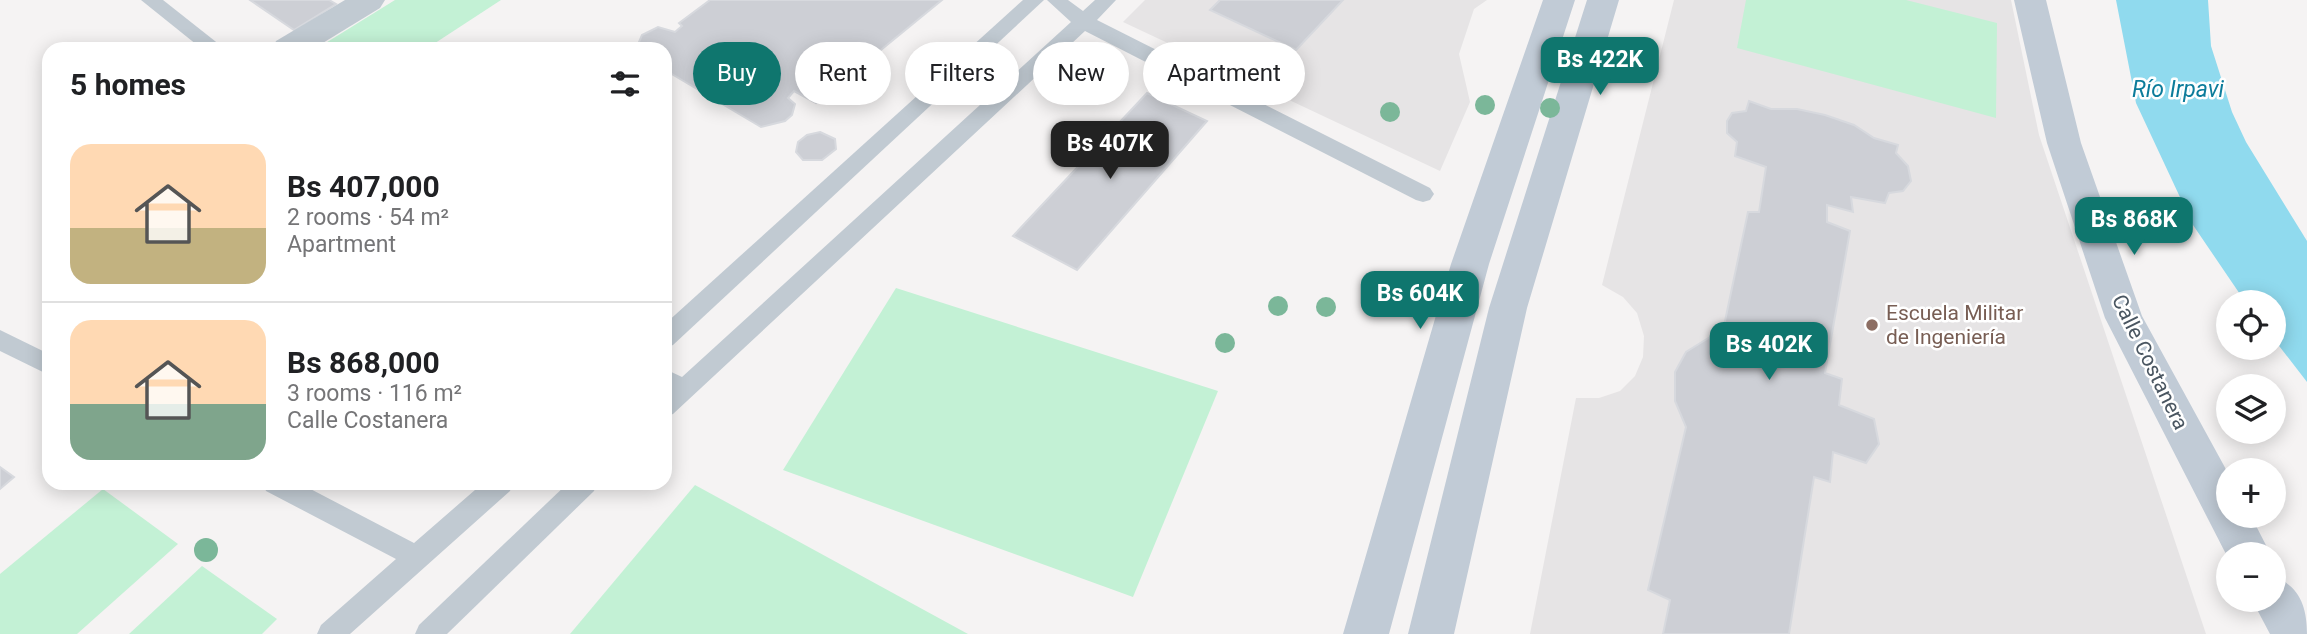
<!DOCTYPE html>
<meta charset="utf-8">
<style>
body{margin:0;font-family:Roboto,sans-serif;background:#f6f6f6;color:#202124;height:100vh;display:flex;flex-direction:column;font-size:26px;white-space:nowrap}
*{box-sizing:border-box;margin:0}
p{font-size:23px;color:#757577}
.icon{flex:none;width:38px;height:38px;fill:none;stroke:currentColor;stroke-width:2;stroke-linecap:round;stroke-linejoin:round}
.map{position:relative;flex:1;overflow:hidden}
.panel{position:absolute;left:42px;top:42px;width:630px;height:448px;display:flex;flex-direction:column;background:#fff;border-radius:21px;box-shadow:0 4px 18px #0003}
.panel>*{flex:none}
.banner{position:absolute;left:693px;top:42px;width:665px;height:63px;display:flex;gap:14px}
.controls{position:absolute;left:2216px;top:290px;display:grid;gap:14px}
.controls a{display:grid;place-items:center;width:70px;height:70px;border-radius:50%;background:#fff;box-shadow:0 4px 18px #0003;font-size:35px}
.price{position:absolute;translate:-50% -60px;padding:0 16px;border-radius:14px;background:#0f766e;color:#fff;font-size:23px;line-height:46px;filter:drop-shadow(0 2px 4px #0008)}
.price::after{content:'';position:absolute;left:50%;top:42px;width:21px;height:16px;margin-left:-10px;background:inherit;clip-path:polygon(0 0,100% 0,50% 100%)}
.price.current{background:#222;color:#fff}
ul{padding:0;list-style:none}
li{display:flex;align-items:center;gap:21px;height:175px;padding:0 28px}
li+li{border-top:2px solid #e0e0e0}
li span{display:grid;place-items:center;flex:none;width:196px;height:140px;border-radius:21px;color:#555}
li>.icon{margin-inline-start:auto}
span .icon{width:84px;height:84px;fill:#fffc;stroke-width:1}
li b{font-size:30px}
h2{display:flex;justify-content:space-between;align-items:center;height:84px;padding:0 28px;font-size:30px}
.pill{padding:0 24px;border-radius:32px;background:#fff;box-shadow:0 4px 18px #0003;font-size:24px;line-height:63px}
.pill.current{background:#0f766e;color:#fff}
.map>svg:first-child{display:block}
</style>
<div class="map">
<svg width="2307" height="634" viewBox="0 0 2307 634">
<rect width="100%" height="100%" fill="#f5f3f3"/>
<!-- education -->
<g fill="#e6e4e5">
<polygon points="1145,0 1487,0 1474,9 1459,54 1470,102 1440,171 1123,22"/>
<polygon points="1674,0 2011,0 2039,135 2206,634 1530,634 1576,398 1599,398 1620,391 1635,376 1643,357 1644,336 1637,313 1623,297 1602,285"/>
</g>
<!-- green -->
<g fill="#c3f1d5">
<polygon points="395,0 501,0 426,49 316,49"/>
<polygon points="1746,0 1906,0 1997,23 1996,118 1737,48"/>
<polygon points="896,288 1218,391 1133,597 783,470"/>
<polygon points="695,485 968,634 570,634"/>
<polygon points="103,489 178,544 77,634 0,634 0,574"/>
<polygon points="202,566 277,619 262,634 129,634"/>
</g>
<!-- water -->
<polygon fill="#90daee" points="2116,0 2208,0 2211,46 2232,112 2246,142 2307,241 2307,382 2273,338 2273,303 2246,303 2193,225 2136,103"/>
<!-- building -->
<g fill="#cdcfd5" stroke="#d7d9de" stroke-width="2">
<polygon points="250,0 329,0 336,4 294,30"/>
<polygon points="710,0 942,0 816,103 794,91 788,98 795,104 792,115 785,121 761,127 665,70 665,49 636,49 642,35 658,27 675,32 682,26 679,23"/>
<polygon points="1220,0 1343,0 1296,50 1210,10"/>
<polygon points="1147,93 1207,121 1077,270 1013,236"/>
<polygon points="1749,101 1771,109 1797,109 1825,115 1854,125 1874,138 1898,145 1896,153 1908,166 1911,181 1903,191 1889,193 1885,203 1851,197 1853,212 1827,205 1827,222 1850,231 1825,373 1842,379 1839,405 1874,419 1879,444 1866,463 1833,452 1830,482 1814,477 1789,634 1663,634 1670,600 1648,590 1686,427 1675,401 1675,372 1686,352 1710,337 1721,340 1748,212 1759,212 1766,167 1735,156 1737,142 1727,133 1727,121 1732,113 1746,111"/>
<polygon points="820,132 835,139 836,149 822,160 803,160 796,152 798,142 807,135"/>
<polygon points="0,467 14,477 0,489"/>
</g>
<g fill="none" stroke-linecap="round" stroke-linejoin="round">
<!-- path -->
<polyline stroke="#7ad0a6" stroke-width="4.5" stroke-dasharray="5 3.5" stroke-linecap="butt" points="665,110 667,108"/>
<!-- lane -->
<g fill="#c1cad2" fill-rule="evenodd">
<polygon points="141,0 163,0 225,49 202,49"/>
<polygon points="1023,0 1044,0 673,345 665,348 665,324"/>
<polygon points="1047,0 1068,0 1083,11 1095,0 1116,0 1097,20 1430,188 1434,194 1430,200 1423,202 1416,200 1085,31 673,414 665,417 665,369 682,377 1071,22"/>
<polygon points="0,330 49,354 49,375 0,351"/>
<polygon points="263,483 299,483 414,543 483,483 513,483 510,491 350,634 317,634 321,625 396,559 266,491"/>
<polygon points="568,483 597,483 594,491 447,634 415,634 419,625"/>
</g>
<!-- street -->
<polygon fill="#c1cad2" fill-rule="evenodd" points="345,0 385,0 380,8 313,49 272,49 276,41"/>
<!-- secondary -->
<g fill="#c1cbd6" fill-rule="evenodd">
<polygon points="1543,0 1575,0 1489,264 1389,634 1343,634 1451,264"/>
<polygon points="1587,0 1619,0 1527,308 1454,634 1408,634 1489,308"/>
<polygon points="2014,0 2046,0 2081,143 2142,316 2228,473 2228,516 2251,516 2271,555 2228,555 2228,558 2105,318 2047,143"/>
<path d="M2273 576C2300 586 2307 607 2307 634H2270L2252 600H2273Z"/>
</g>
</g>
<!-- trees -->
<g fill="#7bb799">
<circle cx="1485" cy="105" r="10"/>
<circle cx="1550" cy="108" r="10"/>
<circle cx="1390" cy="112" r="10"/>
<circle cx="1278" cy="306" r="10"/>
<circle cx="1326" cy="307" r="10"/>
<circle cx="1225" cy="343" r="10"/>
<circle cx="206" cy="550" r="12"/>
</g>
<!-- markers -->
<circle fill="#8d6e63" stroke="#fff" stroke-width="2.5" cx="1872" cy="325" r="7"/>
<g text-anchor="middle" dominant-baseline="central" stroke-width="5" stroke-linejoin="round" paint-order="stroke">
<!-- education labels -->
<g font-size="21" fill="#785e54" stroke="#fff" text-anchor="start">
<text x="1886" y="313">Escuela Militar<tspan x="1886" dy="24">de Ingeniería</tspan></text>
</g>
<!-- street labels -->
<g font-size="21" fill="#4a5661" stroke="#fff">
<text transform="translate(2150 362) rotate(64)">Calle Costanera</text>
</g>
<!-- water labels -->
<g font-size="23" font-style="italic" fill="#0c7c9b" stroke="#fff">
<text x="2178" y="89">Río Irpavi</text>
</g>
</g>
</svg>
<div class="controls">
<a><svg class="icon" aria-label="locate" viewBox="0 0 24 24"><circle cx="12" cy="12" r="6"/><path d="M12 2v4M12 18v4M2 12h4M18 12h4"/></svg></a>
<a><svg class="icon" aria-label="layers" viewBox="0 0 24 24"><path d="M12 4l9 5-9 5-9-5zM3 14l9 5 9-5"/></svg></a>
<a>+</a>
<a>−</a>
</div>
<b class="price" style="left:1600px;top:97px">Bs 422K</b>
<b class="price current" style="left:1110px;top:181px">Bs 407K</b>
<b class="price" style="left:2134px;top:257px">Bs 868K</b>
<b class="price" style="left:1420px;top:331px">Bs 604K</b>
<b class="price" style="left:1769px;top:382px">Bs 402K</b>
<div class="banner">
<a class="pill current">Buy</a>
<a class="pill">Rent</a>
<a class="pill">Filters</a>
<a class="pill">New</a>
<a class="pill">Apartment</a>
</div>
<section class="panel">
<h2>5 homes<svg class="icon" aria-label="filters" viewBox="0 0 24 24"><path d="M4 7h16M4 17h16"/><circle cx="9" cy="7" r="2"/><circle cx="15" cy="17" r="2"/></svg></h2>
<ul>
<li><span style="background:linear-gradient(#ffd9b3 60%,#c2b280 0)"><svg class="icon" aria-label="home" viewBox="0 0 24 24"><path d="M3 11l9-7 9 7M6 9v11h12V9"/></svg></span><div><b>Bs 407,000</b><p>2 rooms · 54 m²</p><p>Apartment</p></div></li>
<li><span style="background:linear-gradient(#ffd9b3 60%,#7fa58c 0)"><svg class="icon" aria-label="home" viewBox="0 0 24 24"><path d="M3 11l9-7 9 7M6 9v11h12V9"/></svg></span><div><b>Bs 868,000</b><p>3 rooms · 116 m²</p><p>Calle Costanera</p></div></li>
</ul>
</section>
</div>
